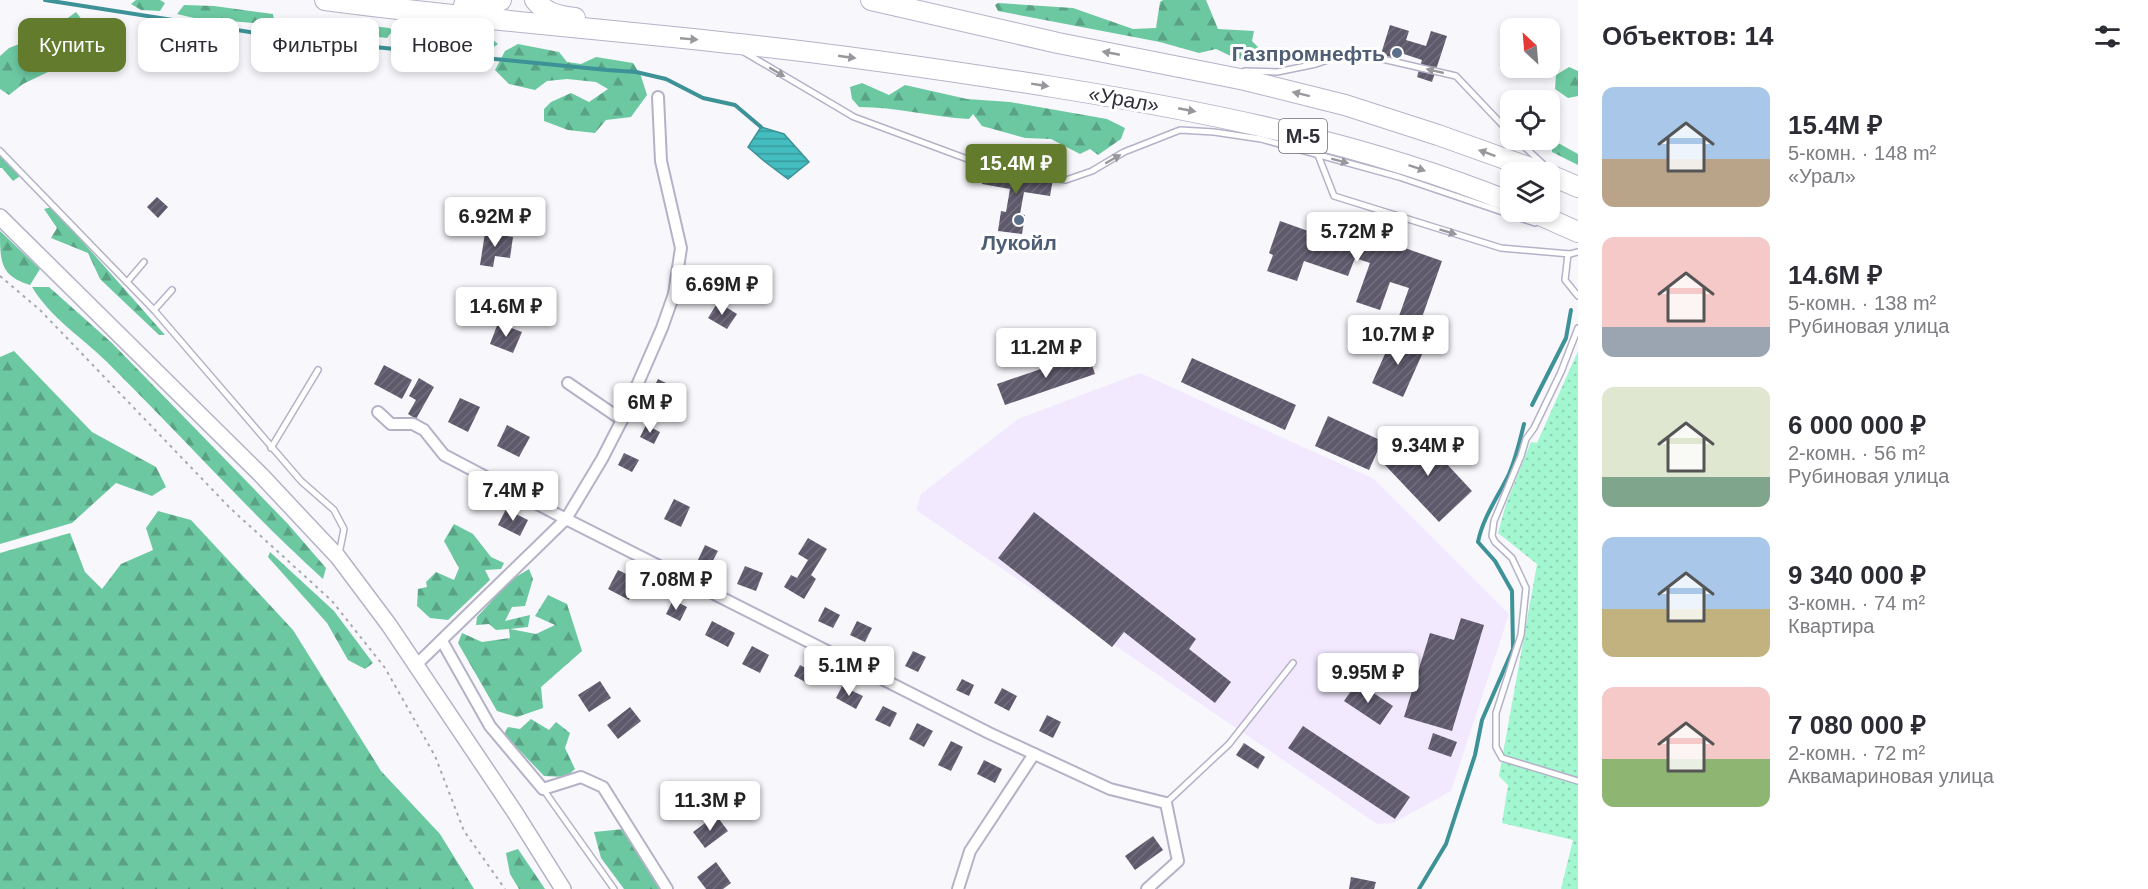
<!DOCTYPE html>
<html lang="ru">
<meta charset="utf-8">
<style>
body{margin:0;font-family:Arial,sans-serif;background:#f2f2f3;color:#2b2b33;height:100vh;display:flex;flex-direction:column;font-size:22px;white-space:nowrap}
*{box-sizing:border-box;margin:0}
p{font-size:20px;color:#7c7c81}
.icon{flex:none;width:33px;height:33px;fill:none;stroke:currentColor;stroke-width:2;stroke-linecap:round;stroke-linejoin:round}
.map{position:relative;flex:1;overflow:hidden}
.side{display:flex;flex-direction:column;background:#fff;width:570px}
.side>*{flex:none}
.guide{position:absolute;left:18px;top:18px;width:570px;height:54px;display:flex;gap:12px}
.needle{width:39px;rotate:334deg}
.fabs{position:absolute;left:1500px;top:18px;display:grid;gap:12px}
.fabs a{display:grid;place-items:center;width:60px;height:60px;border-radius:12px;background:#fff;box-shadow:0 3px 9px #0003;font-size:30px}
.price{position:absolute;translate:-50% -51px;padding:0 14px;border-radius:6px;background:#fff;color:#222;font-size:20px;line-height:39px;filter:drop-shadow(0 2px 3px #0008)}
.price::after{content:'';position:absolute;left:50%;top:36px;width:18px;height:14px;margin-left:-9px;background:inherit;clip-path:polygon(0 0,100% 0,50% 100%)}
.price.current{background:#627b2d;color:#fff}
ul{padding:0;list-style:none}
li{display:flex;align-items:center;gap:18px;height:150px;padding:0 24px}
li span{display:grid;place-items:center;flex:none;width:168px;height:120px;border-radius:12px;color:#555}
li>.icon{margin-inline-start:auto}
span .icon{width:72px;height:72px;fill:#fffc;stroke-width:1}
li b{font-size:26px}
h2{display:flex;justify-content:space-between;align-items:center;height:72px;padding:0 24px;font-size:26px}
.tag{padding:0 21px;border-radius:12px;background:#fff;box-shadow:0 3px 9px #0003;font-size:21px;line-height:54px}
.tag.current{background:#627b2d;color:#fff}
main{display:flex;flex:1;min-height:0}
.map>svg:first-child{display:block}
</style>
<main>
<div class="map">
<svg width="1578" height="889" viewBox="0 0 1578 889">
<defs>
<pattern id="forest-firs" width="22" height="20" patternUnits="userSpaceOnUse" patternTransform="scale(1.5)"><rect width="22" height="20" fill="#6cc8a1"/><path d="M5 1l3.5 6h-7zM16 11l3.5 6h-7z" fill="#59a384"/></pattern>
<pattern id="park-dots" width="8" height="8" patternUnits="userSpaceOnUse" patternTransform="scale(1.5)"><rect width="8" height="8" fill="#a2f6d0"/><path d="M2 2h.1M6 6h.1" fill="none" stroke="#8cd3b3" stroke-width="1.8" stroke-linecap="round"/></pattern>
<pattern id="water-rules" width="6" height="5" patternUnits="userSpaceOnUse" patternTransform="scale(1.5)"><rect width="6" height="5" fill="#43bdc0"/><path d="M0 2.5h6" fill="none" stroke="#389a9d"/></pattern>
<pattern id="building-hatch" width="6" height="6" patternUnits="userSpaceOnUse" patternTransform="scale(1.5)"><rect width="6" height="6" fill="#5f596c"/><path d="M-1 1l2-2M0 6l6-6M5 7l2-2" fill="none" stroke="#736e7d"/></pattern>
</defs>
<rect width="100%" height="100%" fill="#f8f7fc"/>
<!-- industrial -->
<polygon fill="#f2e9ff" points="1140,373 1374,479 1509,614 1451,791 1393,823 1377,824 916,510 921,494 1018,419"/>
<!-- forest -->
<g fill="url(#forest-firs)">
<polygon points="136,0 160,0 165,3 160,11 141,10 131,4"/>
<polygon points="1163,0 1206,0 1218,29 1254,31 1252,41 1267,56 1237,59 1216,49 1199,53 1160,42 998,11 995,5 998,3 1073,8 1133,29 1156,28 1160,2"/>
<polygon points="184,5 214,6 273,14 274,20 264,24 194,18 177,14"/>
<polygon points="76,12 86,25 79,57 23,84 9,95 0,89 0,56 9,48 47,33"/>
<polygon points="308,18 389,28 393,30 387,38 309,29 301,22"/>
<polygon points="447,31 491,38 498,44 491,49 423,45 413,39 417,34"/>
<polygon points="518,44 559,52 567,62 581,64 596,57 633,63 641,76 647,95 631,117 606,120 595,133 568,130 544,121 544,109 551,102 571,93 589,102 608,89 596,82 567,79 547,81 535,90 509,84 495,70 505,51"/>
<polygon points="1569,67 1578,71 1578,96 1568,98 1555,89 1556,75"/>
<path d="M862 83 889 95 905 85 967 99 1010 102 1107 119 1125 128 1121 139 1098 155 1090 149 1080 154 1051 139 1025 138 982 126 973 114 969 119C932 117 896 107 859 107L852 99 850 87Z"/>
<polygon points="1552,143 1560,144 1578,154 1578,165 1552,152"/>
<polygon points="0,151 9,158 20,176 13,181 2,168 0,168"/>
<polygon points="52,207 165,335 159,335 100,279 88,253 51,238 57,228 44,209"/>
<path d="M0 231 40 269 30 285C0 276 0 261 0 231Z"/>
<path d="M32 287H49L112 343 288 524 326 568 323 579C247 510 179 433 106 361 80 336 50 317 32 287Z"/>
<polygon points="14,351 92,432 156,467 166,487 152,496 116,483 72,523 0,544 0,357"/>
<polygon points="158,511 191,520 293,630 381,771 440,834 474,889 0,889 0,553 70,533 85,572 102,589 121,564 153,550 146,528"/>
<polygon points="454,524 473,534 491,557 504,563 501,569 485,570 490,580 448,620 430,618 417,606 418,589 427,587 426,582 436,572 454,580 459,568 444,541"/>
<polygon points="270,552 334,611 373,663 365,669 348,660 327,623 268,557"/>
<polygon points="529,569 533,579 525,606 512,607 505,621 530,615 528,627 510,629 536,634 555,625 535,616 548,595 567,604 582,651 541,687 543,708 517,717 497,711 458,643 462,633 482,642 510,638 509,629 496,630 489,624 476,625 477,617 511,580"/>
<polygon points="531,719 549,730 556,722 570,733 565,748 575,769 566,777 544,776 504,734 508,727 520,729"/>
<polygon points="624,829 662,889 624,889 601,858 594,832"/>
<polygon points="518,849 545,889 519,889 510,874 506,853"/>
</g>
<!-- park -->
<polygon fill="url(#park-dots)" points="1578,351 1578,889 1561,889 1573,840 1502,823 1508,785 1499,776 1537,564 1498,533 1506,504 1531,442 1537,443"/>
<!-- water -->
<polygon fill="url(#water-rules)" stroke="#3d9297" stroke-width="1.5" points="761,127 784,134 809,162 788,179 764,161 748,147"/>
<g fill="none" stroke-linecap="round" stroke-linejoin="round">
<!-- stream -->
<g stroke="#3d9297" stroke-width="4">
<polyline points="45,0 294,39 295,21"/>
<polyline points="294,39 607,70 636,72 666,79 703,98 735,105 761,127"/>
<polyline points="1532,405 1566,338 1571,310"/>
<path d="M1419 889 1446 844 1475 755 1482 720 1513 649 1512 591 1495 561 1478 542C1483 517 1498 497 1509 474 1516 458 1520 440 1524 424"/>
</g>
</g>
<!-- building -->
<g fill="url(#building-hatch)">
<polygon points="1390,25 1409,31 1406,40 1426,46 1431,31 1447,36 1432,82 1417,77 1422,60 1401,53 1399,60 1381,54"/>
<polygon points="985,168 1053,179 1050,196 1024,192 1020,214 1025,215 1022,234 998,231 1001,211 1006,212 1010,189 982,184"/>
<polygon points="157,197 168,207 158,218 147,207"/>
<polygon points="1316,217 1442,261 1420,323 1399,316 1409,288 1390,282 1380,310 1356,302 1370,263 1355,258 1348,276 1304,261 1297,281 1267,271 1273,255 1269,253 1280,221 1311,232"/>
<polygon points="485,233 513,237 510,258 495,256 493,267 480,265"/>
<polygon points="718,302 737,314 727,329 708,318"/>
<polygon points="498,323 522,332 513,353 490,344"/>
<polygon points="1393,336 1424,350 1403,397 1372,383"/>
<polygon points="1088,353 1095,374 1005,405 997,384"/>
<polygon points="1192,358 1296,405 1285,430 1181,382"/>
<polygon points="384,365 412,380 402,399 374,384"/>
<polygon points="419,378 434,387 416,419 408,414 416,400 409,396"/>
<polygon points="658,379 674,387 670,395 654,387"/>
<polygon points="460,398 480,407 468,432 448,422"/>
<polygon points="1328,416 1382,441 1369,470 1315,446"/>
<polygon points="507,425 530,437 519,457 497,446"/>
<polygon points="646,425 660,432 654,444 640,437"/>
<polygon points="1418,433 1472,491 1439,522 1384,464"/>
<polygon points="624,453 639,460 632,472 618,465"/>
<polygon points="674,499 690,507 681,527 664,519"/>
<polygon points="506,509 528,520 520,536 498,525"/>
<polygon points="1034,512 1196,639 1189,649 1231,682 1215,703 1124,632 1112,647 998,558"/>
<polygon points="808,538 827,549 811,575 816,579 804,599 784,587 791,575 797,578 808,560 798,554"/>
<polygon points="705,545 718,551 709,568 697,562"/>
<polygon points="745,566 763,573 756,591 737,584"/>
<polygon points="618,570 639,580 629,600 608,589"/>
<polygon points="673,600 687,607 680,621 666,614"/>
<polygon points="825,607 840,615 833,628 818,621"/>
<polygon points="1461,618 1484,625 1452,731 1404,717 1430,633 1454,640"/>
<polygon points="712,621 735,633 728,647 705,635"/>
<polygon points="857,621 872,628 865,642 850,635"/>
<polygon points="752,646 769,655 760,673 742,664"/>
<polygon points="913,651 926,657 918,672 905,666"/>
<polygon points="800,665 815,673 809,684 794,676"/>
<polygon points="962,679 974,685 969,696 956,690"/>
<polygon points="600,681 611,698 589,712 578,695"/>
<polygon points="1357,682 1393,706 1380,725 1344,701"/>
<polygon points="842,686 863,696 856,709 836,698"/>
<polygon points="1002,688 1017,696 1009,711 994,703"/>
<polygon points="883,706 897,713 890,727 875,720"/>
<polygon points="630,707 641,721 618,739 607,725"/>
<polygon points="1047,715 1061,722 1053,738 1039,731"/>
<polygon points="917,723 933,731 924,747 909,739"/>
<polygon points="1303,726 1410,797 1395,819 1288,748"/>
<polygon points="1433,733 1457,742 1451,757 1428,749"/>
<polygon points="951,741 963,747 951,771 938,765"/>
<polygon points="1244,743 1265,757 1258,769 1236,755"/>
<polygon points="984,760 1002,769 995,783 977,774"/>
<polygon points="716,815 728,831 705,848 693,832"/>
<polygon points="1153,836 1163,850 1135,870 1125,856"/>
<polygon points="716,862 731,883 723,889 706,889 697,877"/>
<polygon points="1351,877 1376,882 1374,889 1349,889"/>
</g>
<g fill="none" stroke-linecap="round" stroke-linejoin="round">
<!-- lane casing -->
<g stroke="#b5b2c8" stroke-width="8">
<g id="lane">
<polyline points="744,52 854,117 997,170 1066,180 1092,171 1124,152 1180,130 1214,132 1261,139 1399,177 1535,223"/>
<polyline points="1245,71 1277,72 1316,64 1352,52 1456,76 1510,133"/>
<polyline points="1517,140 1543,164"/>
<polyline points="0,151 154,310 301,481 334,510 344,529 339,554"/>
<polyline points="1318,155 1334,196 1501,248 1570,254 1578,252"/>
<polyline points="1568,254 1565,280 1578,296"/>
<polyline points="127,282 144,262"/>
<polyline points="154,310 172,290"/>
<polyline points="1578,328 1561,372 1534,428 1526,439 1521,456 1494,521 1492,536 1495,542 1512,558 1526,588 1521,635 1496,713 1496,747 1502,758 1578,781"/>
<polyline points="271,448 318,370"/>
<polyline points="543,789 614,889"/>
<polyline points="1166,803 1229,744 1293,663"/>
</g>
</g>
<!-- street casing -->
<g stroke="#b5b2c8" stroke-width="14">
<g id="street">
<polyline points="568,383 622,420"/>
<polyline points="378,412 391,424 413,424 424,430 444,455 566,519 989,733 1110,789 1166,803 1178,861 1147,889"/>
<polyline points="442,641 490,726 543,789 581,777 603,787 667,889"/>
<polyline points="416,665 566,519 602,459 622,420 662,328 674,294 681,248 661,161 658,97"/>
<polyline points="958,889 970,851 1034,754"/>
</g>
</g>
<!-- secondary casing -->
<g stroke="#b5b2c8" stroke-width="18">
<polyline id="secondary" points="0,217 261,475 338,557 389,625 514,811 563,889"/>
</g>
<!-- highway casing -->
<g stroke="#b5b2c8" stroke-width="22">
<g id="highway">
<path d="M325 0C459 18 594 28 729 43 837 54 945 70 1053 87 1209 112 1364 143 1510 202"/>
<path d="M535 0C545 13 558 16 575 18"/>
<polyline points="871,0 1058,43 1245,80 1345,105 1438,135 1542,172"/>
<polyline points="464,5 491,5 501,0"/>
<polyline points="1550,175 1578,187"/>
<polyline points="1533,212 1578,232"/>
</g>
</g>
<!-- path -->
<polyline stroke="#a9a8af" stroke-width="2" stroke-dasharray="3 4.5" stroke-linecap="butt" points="0,276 40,310 230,508 332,601 385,668 435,756 464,831 505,889"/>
<!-- lane -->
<use href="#lane" stroke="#fff" stroke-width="5"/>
<!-- street -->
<use href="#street" stroke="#fff" stroke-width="10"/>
<!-- secondary -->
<use href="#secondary" stroke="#fff" stroke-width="15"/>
<!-- highway -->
<use href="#highway" stroke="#fff" stroke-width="20"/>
</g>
<!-- one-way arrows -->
<defs><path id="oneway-solid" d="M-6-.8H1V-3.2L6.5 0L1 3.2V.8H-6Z" transform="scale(1.5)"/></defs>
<g fill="#98979c">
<use href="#oneway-solid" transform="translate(689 39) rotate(5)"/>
<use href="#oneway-solid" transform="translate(1111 53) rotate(-169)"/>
<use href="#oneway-solid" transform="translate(847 57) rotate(8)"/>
<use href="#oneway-solid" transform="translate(1435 71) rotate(-167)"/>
<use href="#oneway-solid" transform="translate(777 72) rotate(30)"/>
<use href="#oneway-solid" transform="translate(1040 85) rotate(9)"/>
<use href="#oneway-solid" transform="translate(1301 94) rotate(-166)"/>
<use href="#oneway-solid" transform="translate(1187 110) rotate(11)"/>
<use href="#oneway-solid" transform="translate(1487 153) rotate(-160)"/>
<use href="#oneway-solid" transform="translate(1113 159) rotate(-30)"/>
<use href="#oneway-solid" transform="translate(1340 161) rotate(15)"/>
<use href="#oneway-solid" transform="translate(1417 168) rotate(19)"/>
<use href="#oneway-solid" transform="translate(1448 232) rotate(17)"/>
</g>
<!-- markers -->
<g fill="#5c6f8a" stroke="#fff" stroke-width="2">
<circle cx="1397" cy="53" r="6"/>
<circle cx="1019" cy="220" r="6"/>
</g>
<g text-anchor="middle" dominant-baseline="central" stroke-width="6" stroke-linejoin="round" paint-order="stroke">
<!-- shield labels -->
<rect fill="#fff" stroke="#6e6d74" stroke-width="1.5" x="1279" y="119" width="48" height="34" rx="4.5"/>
<g font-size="20" font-weight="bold" fill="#302f38">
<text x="1303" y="136">М-5</text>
</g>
<!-- service labels -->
<g font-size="21" font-weight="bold" fill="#4e5e75" stroke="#fff" text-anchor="end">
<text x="1385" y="53">Газпромнефть</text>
<text x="1019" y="242" text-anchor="middle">Лукойл</text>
</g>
<!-- street labels -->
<g font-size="21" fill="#302f38" stroke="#fff">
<text transform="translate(1124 99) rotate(10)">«Урал»</text>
</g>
</g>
</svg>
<div class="fabs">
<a><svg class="needle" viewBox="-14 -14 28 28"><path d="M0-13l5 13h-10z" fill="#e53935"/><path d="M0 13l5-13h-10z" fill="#7c7c81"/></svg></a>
<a><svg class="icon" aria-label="locate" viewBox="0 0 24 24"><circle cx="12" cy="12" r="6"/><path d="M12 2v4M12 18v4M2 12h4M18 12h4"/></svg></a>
<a><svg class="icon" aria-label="layers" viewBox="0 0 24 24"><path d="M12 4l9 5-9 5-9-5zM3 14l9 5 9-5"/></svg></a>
</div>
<b class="price current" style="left:1016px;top:195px">15.4M ₽</b>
<b class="price" style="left:495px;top:248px">6.92M ₽</b>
<b class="price" style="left:1357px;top:263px">5.72M ₽</b>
<b class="price" style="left:722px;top:316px">6.69M ₽</b>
<b class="price" style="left:506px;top:338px">14.6M ₽</b>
<b class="price" style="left:1398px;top:366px">10.7M ₽</b>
<b class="price" style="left:1046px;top:379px">11.2M ₽</b>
<b class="price" style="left:650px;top:434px">6M ₽</b>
<b class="price" style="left:1428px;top:477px">9.34M ₽</b>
<b class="price" style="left:513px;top:522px">7.4M ₽</b>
<b class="price" style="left:676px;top:611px">7.08M ₽</b>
<b class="price" style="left:849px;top:697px">5.1M ₽</b>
<b class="price" style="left:1368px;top:704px">9.95M ₽</b>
<b class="price" style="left:710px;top:832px">11.3M ₽</b>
<div class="guide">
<a class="tag current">Купить</a>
<a class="tag">Снять</a>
<a class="tag">Фильтры</a>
<a class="tag">Новое</a>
</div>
</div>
<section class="side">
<h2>Объектов: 14<svg class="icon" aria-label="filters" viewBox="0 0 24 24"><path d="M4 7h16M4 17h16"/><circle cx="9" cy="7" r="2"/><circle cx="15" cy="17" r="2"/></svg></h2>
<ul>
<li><span style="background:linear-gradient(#a9c7e8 60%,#b9a48a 0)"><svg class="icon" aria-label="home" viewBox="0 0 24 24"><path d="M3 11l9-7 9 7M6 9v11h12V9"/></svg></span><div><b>15.4M ₽</b><p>5-комн. · 148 m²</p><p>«Урал»</p></div></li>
<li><span style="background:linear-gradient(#f6c9c9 75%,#9aa5b1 0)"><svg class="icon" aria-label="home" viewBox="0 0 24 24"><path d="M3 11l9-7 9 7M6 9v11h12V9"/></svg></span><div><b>14.6M ₽</b><p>5-комн. · 138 m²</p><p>Рубиновая улица</p></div></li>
<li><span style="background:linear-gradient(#dfe7d0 75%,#7fa58c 0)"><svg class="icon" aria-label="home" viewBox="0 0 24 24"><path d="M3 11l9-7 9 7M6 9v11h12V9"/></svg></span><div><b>6 000 000 ₽</b><p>2-комн. · 56 m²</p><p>Рубиновая улица</p></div></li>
<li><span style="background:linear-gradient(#a9c7e8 60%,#c2b280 0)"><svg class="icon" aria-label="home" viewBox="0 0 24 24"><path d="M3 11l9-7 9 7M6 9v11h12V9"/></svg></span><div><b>9 340 000 ₽</b><p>3-комн. · 74 m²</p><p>Квартира</p></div></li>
<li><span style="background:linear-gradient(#f6c9c9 60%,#8fb573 0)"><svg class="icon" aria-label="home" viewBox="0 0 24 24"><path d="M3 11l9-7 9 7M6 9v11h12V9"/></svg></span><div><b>7 080 000 ₽</b><p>2-комн. · 72 m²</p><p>Аквамариновая улица</p></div></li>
</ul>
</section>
</main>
